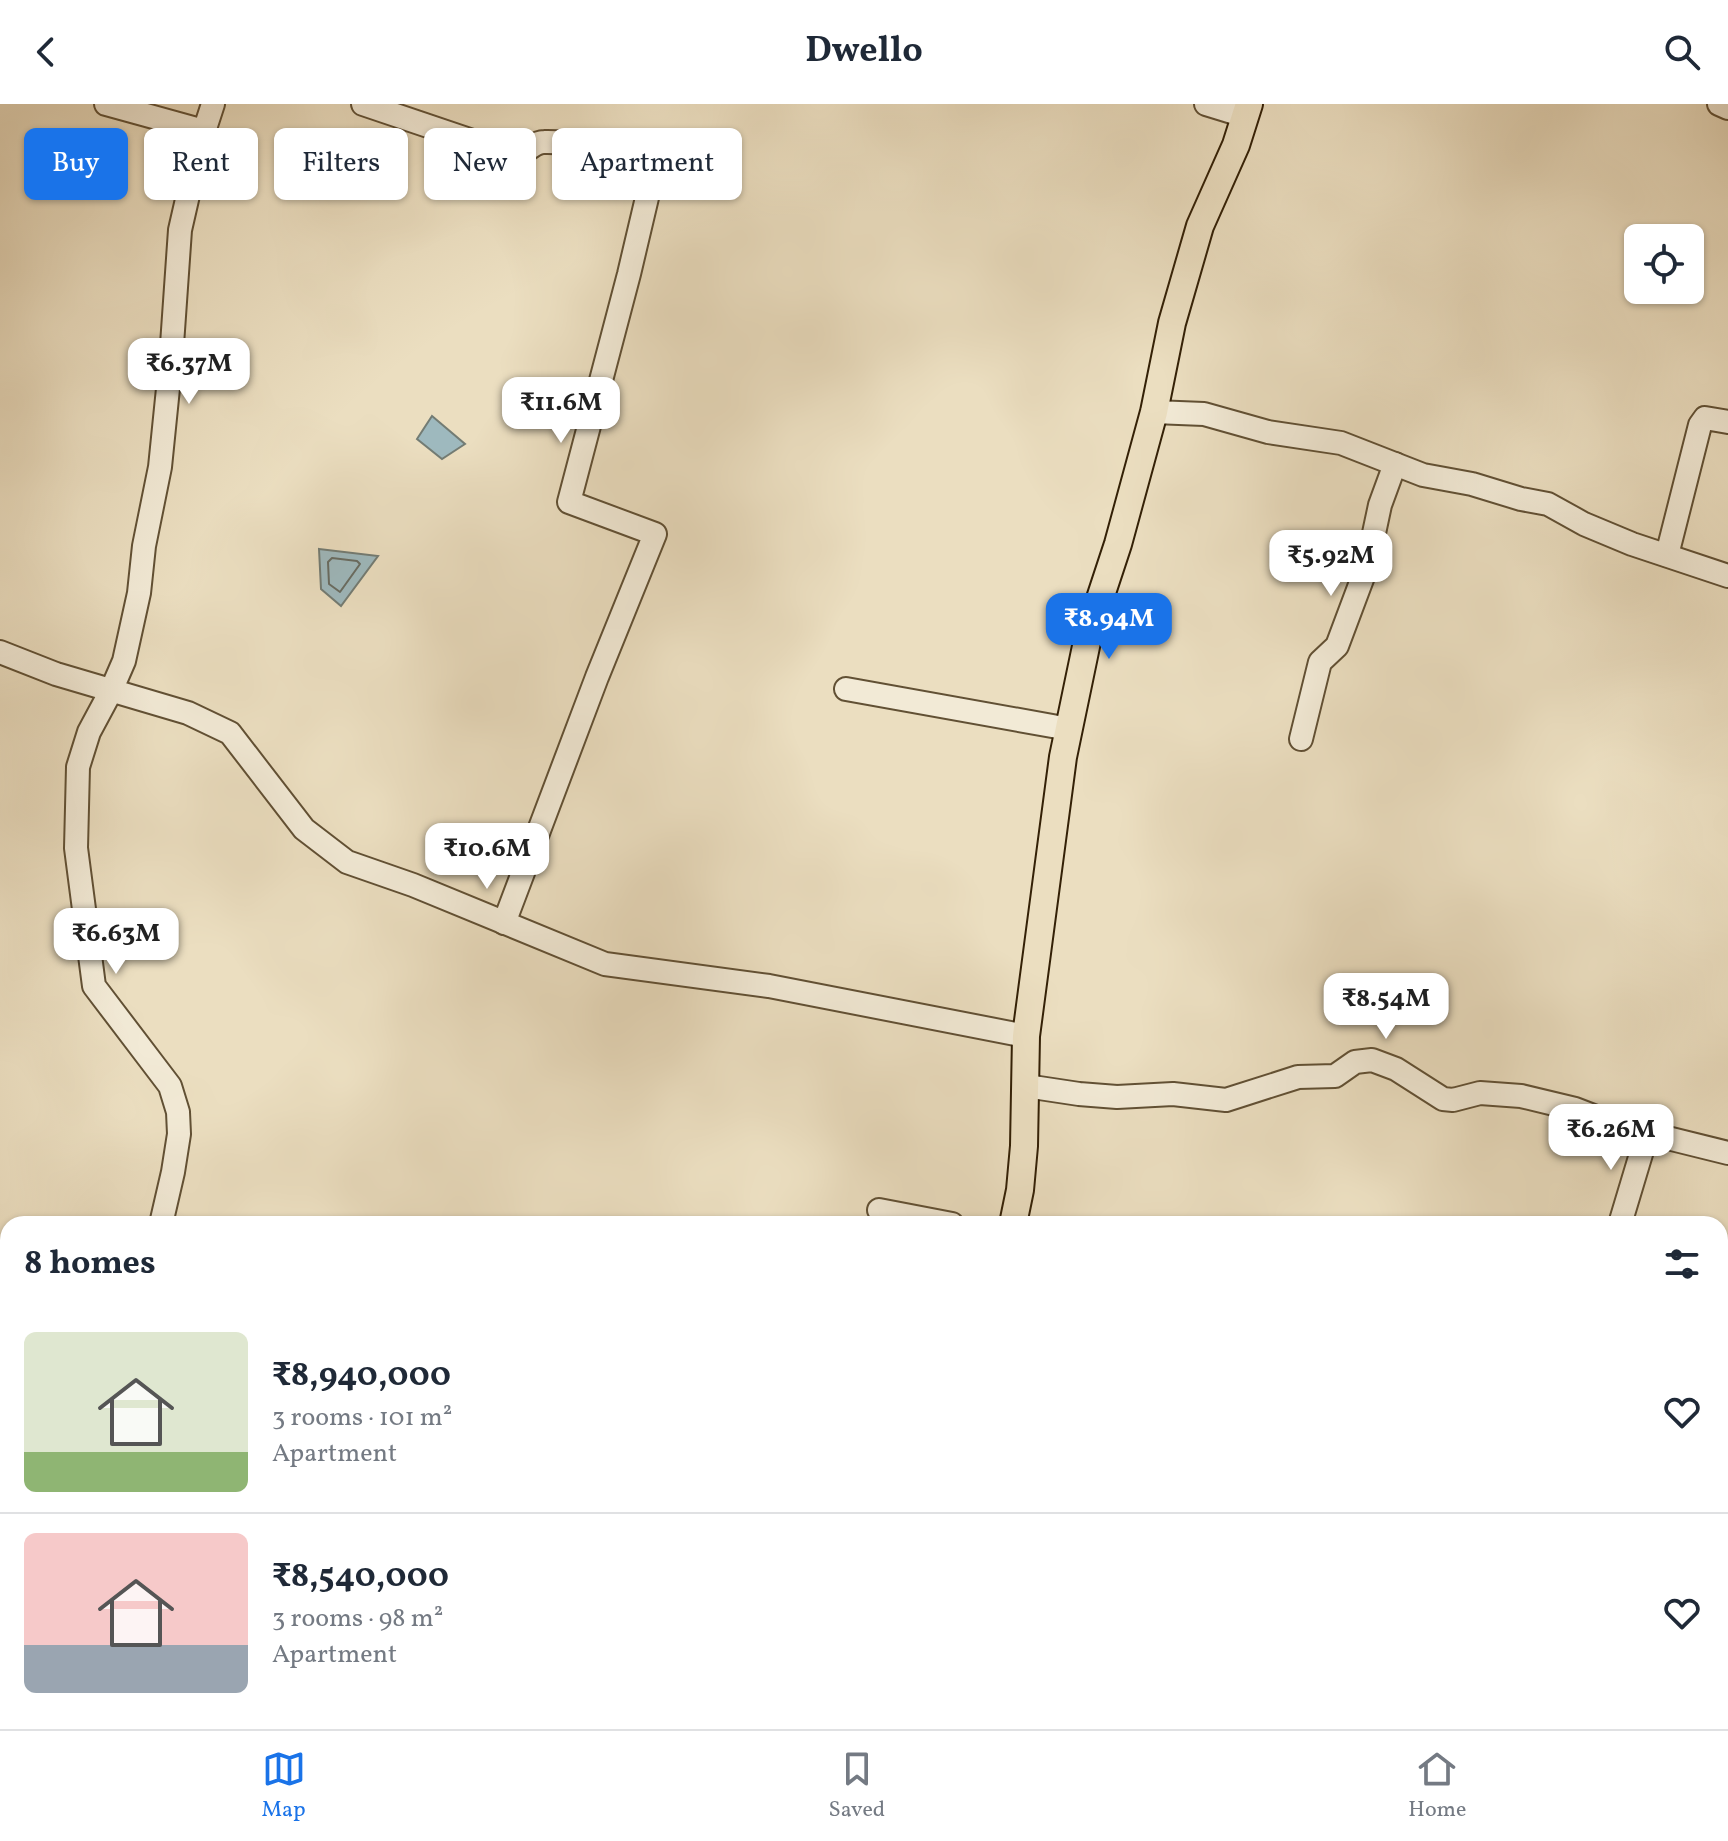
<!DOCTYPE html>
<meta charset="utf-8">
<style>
body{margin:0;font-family:Vollkorn,serif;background:#f2f2f3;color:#1f2937;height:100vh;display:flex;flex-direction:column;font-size:30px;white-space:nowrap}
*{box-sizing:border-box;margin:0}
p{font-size:26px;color:#747a83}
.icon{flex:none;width:44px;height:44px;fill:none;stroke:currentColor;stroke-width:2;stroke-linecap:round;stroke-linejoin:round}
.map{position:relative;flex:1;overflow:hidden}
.sheet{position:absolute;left:0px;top:1112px;width:1728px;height:514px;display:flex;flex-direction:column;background:#fff;border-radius:24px 24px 0 0;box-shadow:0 2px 6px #0004}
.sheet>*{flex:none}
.top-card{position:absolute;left:24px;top:24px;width:800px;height:72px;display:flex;gap:16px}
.controls{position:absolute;left:1624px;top:120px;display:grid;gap:16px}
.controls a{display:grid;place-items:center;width:80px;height:80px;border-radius:12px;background:#fff;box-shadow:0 2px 6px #0004;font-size:40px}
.price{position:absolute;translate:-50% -68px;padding:0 18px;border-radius:16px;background:#fff;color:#222;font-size:26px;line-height:52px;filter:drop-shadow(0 2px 4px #0008)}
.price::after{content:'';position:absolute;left:50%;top:48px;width:24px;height:18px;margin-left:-12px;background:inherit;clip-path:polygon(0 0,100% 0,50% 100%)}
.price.active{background:#1a73e8;color:#fff}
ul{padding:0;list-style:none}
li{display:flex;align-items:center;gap:24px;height:200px;padding:0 24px}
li+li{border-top:2px solid #e0e1e3}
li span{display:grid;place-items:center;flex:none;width:224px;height:160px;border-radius:12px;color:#555}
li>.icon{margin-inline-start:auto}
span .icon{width:96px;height:96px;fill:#fffc;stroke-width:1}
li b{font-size:34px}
h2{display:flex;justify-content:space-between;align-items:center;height:96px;padding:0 24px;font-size:34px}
.tag{padding:0 28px;border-radius:12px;background:#fff;box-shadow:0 2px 6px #0004;font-size:28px;line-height:72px}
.tag.active{background:#1a73e8;color:#fff}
header{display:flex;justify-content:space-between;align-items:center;height:104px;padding:0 24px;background:#fff;font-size:36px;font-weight:700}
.dock{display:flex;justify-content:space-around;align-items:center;height:112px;border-top:2px solid #e0e1e3;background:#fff;font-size:22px;color:#747a83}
.dock a{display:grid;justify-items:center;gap:4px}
.dock .active{color:#1a73e8}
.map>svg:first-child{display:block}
</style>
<header><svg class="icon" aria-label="back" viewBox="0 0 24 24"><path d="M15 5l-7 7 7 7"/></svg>Dwello<svg class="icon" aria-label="search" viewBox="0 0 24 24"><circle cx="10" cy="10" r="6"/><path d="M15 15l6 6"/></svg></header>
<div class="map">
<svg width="1728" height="1625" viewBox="0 0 1728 1625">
<rect width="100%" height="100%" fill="#ebdec0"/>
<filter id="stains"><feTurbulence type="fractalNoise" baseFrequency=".0025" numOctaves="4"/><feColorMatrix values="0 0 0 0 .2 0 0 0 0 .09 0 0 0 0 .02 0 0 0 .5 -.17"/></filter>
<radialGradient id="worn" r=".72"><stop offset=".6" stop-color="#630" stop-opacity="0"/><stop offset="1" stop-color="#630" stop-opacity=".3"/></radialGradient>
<!-- water -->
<g fill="#9eb9be" stroke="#737c74" stroke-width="2">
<polygon points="432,312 465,340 442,355 417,335"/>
<polygon points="319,445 378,452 341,502 321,485"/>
</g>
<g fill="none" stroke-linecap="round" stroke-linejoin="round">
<!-- shore -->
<polygon stroke="#686c62" stroke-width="2" points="332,454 357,457 360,460 340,488 329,480 328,458"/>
<!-- minor casing -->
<g stroke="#615034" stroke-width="26">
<g id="minor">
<polyline points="106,0 204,27"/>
<path d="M363 0 511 50C530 50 531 38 544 38 582 37 619 53 654 64L629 170 569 398 655 430 597 573 504 819"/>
<polyline points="1206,0 1245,12"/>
<polyline points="1719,0 1728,4"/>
<polyline points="1154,308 1204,310 1268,328 1341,339 1423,371 1472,380 1521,395 1548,400 1584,420 1632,440 1728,472"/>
<polyline points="1667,451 1700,321 1705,314 1728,318"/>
<polyline points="0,548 56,570 188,609 230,629 304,725 347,758 413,781 605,860 769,882 1026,932"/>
<polyline points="846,585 1069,625"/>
<polyline points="1301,635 1320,558 1337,542 1367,462 1380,401 1395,360"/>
<polyline points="1026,982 1079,990 1117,993 1173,990 1226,996 1298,973 1335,972 1355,958 1372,956 1396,965 1443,995 1453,996 1480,989 1521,992 1575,1005 1619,1022 1728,1049"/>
<polyline points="879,1106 952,1120"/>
<polyline points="161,1120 173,1068 179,1030 178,1008 170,982 94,882 76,744 78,663 89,628 111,587 124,557 139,489 144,442 160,363 171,255 180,126 199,43 213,0"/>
<polyline points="1620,1120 1647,1030"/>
<polyline points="1720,1363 1728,1337"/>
<polyline points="0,1366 8,1371"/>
<polyline points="20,1625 21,1618"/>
<polyline points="286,1625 288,1618"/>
<polyline points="598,1625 599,1618"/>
<polyline points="1246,1625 1248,1618"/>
<polyline points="1600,1625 1604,1618"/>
</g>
</g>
<!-- major casing -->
<g stroke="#332006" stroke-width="30">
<g id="major">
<polyline points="1013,1120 1020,1086 1024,1042 1026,932 1063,653 1089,528 1118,440 1154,308 1172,219 1200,122 1236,41 1249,0"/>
<polyline points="908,1625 910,1618"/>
</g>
</g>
<!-- minor -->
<use href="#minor" stroke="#f2ead6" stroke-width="22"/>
<!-- major -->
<use href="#major" stroke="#ebdec0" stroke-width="26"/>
</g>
<rect width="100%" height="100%" filter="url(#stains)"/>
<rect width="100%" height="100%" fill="url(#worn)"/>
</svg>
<div class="controls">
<a><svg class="icon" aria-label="locate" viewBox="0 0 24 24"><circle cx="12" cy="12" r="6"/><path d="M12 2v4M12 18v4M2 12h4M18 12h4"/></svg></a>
</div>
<b class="price" style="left:189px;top:302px">₹6.37M</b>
<b class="price" style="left:561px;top:341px">₹11.6M</b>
<b class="price" style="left:1331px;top:494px">₹5.92M</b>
<b class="price active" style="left:1109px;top:557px">₹8.94M</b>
<b class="price" style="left:487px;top:787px">₹10.6M</b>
<b class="price" style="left:116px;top:872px">₹6.63M</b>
<b class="price" style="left:1386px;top:937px">₹8.54M</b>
<b class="price" style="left:1611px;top:1068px">₹6.26M</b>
<div class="top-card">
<a class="tag active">Buy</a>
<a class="tag">Rent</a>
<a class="tag">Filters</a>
<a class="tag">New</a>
<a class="tag">Apartment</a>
</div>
<section class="sheet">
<h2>8 homes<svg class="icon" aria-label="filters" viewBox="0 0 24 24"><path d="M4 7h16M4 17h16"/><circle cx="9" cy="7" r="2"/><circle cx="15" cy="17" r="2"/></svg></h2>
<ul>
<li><span style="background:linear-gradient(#dfe7d0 75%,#8fb573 0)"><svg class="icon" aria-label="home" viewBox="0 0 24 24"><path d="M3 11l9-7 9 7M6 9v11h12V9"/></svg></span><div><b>₹8,940,000</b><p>3 rooms · 101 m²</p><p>Apartment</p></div><svg class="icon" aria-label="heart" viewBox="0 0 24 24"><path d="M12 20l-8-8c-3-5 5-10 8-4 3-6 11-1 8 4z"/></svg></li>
<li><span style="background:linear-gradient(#f6c9c9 70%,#9aa5b1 0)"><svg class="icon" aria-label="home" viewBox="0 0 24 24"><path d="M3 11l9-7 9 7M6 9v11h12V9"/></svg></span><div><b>₹8,540,000</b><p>3 rooms · 98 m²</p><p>Apartment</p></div><svg class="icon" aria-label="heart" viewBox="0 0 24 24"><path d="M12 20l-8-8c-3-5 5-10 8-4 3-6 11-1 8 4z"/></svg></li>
</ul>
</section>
</div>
<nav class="dock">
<a class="active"><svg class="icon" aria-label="map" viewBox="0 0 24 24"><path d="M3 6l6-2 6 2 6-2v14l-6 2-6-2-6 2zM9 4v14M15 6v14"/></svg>Map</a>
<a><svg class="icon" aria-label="saved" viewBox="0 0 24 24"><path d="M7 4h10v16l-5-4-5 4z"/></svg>Saved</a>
<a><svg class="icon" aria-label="home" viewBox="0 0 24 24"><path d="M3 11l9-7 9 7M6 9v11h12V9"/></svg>Home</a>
</nav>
